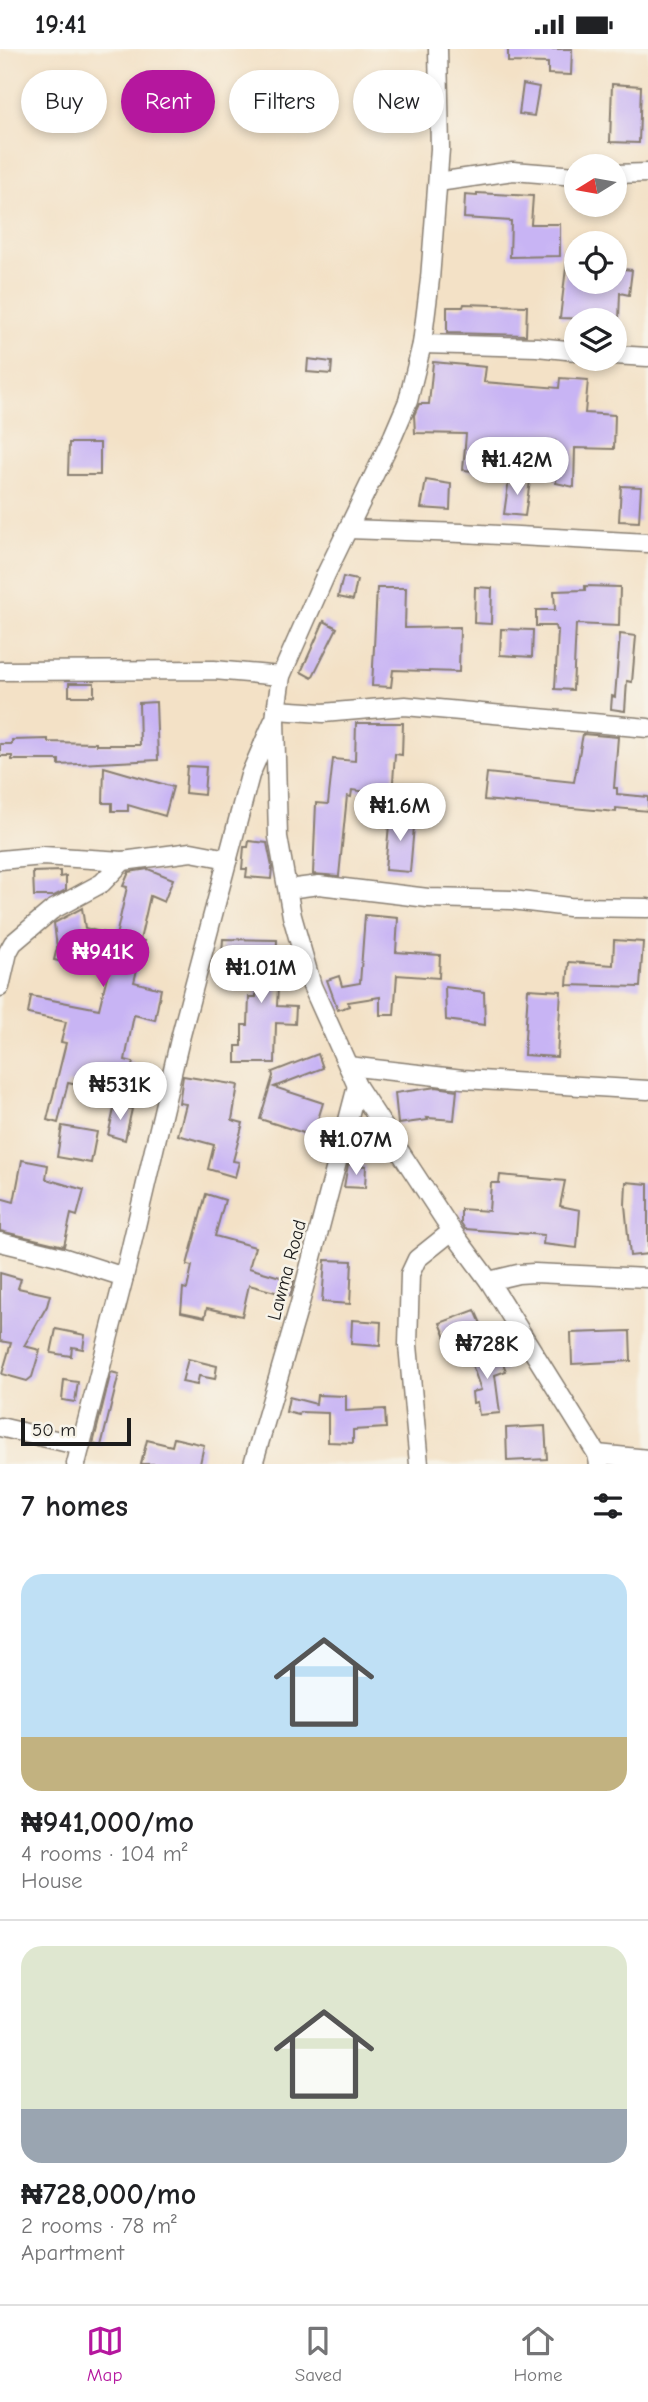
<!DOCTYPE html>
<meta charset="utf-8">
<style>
body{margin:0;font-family:"Comic Neue",sans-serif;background:#f6f6f6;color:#202124;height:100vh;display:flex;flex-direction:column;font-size:26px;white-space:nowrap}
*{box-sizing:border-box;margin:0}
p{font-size:23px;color:#757577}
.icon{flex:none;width:38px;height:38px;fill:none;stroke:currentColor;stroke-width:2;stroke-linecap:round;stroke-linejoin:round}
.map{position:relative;height:1415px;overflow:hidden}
.drawer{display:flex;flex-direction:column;background:#fff;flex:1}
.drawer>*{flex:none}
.hud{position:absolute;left:21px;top:21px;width:607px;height:63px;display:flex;gap:14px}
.needle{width:46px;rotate:259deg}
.fabs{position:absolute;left:564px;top:105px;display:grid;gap:14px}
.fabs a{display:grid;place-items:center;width:63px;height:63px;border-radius:50%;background:#fff;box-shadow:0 4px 10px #0003;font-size:35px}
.scale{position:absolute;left:21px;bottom:18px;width:110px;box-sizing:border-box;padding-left:7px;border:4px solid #1c1c1c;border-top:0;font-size:19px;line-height:24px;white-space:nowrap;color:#1c1c1c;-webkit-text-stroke:5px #f7f3e8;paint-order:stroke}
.price{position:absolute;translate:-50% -60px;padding:0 16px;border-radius:24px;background:#fff;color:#222;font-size:23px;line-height:46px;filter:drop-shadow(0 2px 4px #0008)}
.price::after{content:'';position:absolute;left:50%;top:42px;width:21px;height:16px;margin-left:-10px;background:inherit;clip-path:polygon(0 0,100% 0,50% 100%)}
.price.current{background:#b5179e;color:#fff}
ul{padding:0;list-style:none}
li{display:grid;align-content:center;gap:14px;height:371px;padding:0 21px}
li+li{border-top:2px solid #e0e0e0}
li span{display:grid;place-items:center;height:217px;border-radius:21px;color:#555}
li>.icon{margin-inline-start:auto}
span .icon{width:126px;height:126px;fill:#fffc;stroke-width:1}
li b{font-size:30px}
h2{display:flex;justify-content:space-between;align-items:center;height:84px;padding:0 21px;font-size:30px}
.tag{padding:0 24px;border-radius:32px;background:#fff;box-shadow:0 4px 10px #0003;font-size:24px;line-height:63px}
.tag.current{background:#b5179e;color:#fff}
.status{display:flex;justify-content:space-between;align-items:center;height:49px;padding:0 35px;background:#fff;direction:ltr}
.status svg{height:19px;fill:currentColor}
.tab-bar{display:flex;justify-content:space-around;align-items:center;height:98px;border-top:2px solid #e0e0e0;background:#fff;font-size:19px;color:#757577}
.tab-bar a{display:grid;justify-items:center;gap:4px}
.tab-bar .current{color:#b5179e}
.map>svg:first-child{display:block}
</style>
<div class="status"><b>19:41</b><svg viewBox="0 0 49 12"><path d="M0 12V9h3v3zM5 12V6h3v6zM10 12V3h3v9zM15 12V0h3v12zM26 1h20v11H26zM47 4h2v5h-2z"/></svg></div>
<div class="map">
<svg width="648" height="1415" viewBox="0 0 648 1415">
<rect width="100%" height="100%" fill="#f7f3e8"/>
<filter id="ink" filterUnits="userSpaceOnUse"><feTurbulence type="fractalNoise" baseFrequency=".0143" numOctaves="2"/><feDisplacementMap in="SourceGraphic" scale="14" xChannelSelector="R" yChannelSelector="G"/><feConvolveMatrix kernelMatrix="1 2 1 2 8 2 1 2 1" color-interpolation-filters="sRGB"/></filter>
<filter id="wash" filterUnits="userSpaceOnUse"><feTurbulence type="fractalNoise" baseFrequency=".00686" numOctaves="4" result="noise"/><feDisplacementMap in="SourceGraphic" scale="28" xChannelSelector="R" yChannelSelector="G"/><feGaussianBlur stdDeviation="1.57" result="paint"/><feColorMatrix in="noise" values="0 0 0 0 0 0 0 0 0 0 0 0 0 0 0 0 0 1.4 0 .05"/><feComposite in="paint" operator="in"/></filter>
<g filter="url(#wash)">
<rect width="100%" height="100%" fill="#f3e1c6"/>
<g id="blocks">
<!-- building -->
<g fill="#c8b4f4">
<polygon points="508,0 572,0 571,26 548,25 548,14 508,13"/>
<polygon points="523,35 539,38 534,67 519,65"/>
<polygon points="612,35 641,37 639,94 610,93"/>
<polygon points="477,144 533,147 531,175 560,175 560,207 510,208 511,172 464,169 465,146 477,147"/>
<polygon points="568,202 576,203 576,233 614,233 614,219 632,221 629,246 620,244 619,271 560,269"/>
<polygon points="464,255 527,257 526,286 447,284 447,258 463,258"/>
<polygon points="308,310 332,313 331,325 307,323"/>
<polygon points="433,313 486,318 484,333 559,339 560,329 588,331 585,364 615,366 614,400 575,399 574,438 556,434 558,395 555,395 555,392 500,393 498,424 463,421 466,385 415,384 414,366 419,355 429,355"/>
<polygon points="69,394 100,394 100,426 68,426"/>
<polygon points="509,429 530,432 525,467 504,465"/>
<polygon points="426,431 451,435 450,461 421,459"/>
<polygon points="621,437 641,438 639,473 619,472"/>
<polygon points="343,528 357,531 353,551 338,548"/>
<polygon points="585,537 620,538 619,577 576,575 573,641 555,640 558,581 556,581 555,577 536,577 536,561 555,561 554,542 585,541"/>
<polygon points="475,538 492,539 491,575 474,574"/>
<polygon points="377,539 406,539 405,579 460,578 459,623 393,621 391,638 372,637"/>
<polygon points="324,572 337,579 312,629 301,623"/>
<polygon points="501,580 533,581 532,608 500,606"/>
<polygon points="620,585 636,587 632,633 627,632 625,662 611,660 612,647 615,648"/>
<rect x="69" y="634" width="25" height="13"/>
<polygon points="156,653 158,711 59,716 59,711 12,711 12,707 0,707 0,695 12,695 12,691 48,690 48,693 96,694 96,696 140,696 139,654"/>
<polygon points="356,674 403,674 402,706 395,705 392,746 352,741 351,748 347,747 339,827 313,825 316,754 328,755 333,710 355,712"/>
<polygon points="583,685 618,688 614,739 617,739 617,745 648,748 648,762 616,759 616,763 484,751 487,724 574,733"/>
<polygon points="187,717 206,718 204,746 185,744"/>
<polygon points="104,718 173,738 165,767 128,756 128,762 112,762 112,754 103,754"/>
<polygon points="390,764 415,766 410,823 385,821"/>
<polygon points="249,792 267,794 272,818 271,830 246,828 247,820 242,820 244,798 248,798"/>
<polygon points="148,820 173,830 164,853 150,847 140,891 144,892 134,933 161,940 155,971 134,966 125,1011 133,1013 130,1026 95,1018 91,1039 68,1034 58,1074 47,1071 66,994 61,993 66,973 28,965 31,947 99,960 108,923 54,911 57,899 54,874 82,859 85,879 116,887 127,838 123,837 129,823"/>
<polygon points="60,822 60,828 66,827 66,841 54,847 34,847 33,823"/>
<polygon points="365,866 398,869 396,903 440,906 439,929 397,926 394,966 380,966 380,948 348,953 349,957 338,961 327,931 339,927 342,937 360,934"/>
<polygon points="223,890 277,891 275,938 278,938 277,957 296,958 295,975 276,974 275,1014 236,1014 236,997 242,997 242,976 248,976 249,948 256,948 256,937 263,937 263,905 222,904"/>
<polygon points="614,891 643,893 640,938 567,936 569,913 613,916"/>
<polygon points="445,938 484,943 485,976 446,971"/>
<polygon points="528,940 561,942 557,1008 524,1006"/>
<polygon points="318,1005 323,1019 274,1038 323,1054 313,1087 260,1070 273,1027 272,1023"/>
<polygon points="183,1027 238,1036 232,1071 243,1074 233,1112 239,1113 235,1128 208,1120 214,1096 178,1086 186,1055 179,1054"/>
<polygon points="436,1038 457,1041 454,1071 427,1069 428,1071 398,1075 395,1044"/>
<polygon points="115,1056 132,1060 125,1091 108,1086"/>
<polygon points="62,1077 97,1083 91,1114 57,1108"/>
<polygon points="22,1111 48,1116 46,1130 84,1141 77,1167 71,1165 64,1197 0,1182 0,1149 14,1153"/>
<polygon points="348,1115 366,1117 365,1139 344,1138"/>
<polygon points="500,1126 565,1132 560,1157 580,1161 577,1199 543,1195 544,1186 465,1180 461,1174 461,1160 489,1162 491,1134 499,1134"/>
<polygon points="626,1133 648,1135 648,1205 630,1207 625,1156"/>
<polygon points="206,1145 225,1151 215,1187 255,1198 249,1219 294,1232 290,1247 249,1236 242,1267 207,1259 205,1268 181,1263 183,1239 187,1240 192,1217 187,1216"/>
<polygon points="325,1211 352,1212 350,1255 322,1253"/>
<polygon points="0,1224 21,1230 18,1239 50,1246 47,1257 24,1297 40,1301 32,1328 27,1332 2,1325 11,1294 0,1292"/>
<polygon points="475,1261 482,1277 447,1291 440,1274"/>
<polygon points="352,1271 381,1273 380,1297 351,1295"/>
<polygon points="56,1280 85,1286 83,1300 72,1298 71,1307 51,1304"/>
<polygon points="630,1282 631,1312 572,1315 571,1284"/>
<polygon points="497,1299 506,1322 495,1326 500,1364 479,1366 477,1353 473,1354 472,1343 481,1341 469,1307"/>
<polygon points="188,1310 217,1317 215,1330 199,1327 197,1336 182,1333"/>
<polygon points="111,1323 119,1325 101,1397 93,1395"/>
<polygon points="64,1331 78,1333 75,1353 62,1351"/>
<polygon points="317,1346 346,1347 346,1362 385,1360 386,1379 353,1381 353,1394 328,1393 328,1364 300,1363 299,1366 286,1363 289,1348 316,1355"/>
<polygon points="545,1377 547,1410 507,1412 506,1379"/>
<polygon points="174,1389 204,1396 200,1415 141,1415 147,1391 172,1397"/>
</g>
</g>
</g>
<g filter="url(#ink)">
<use href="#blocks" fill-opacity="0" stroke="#887e71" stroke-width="2"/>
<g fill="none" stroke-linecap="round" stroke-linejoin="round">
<!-- street casing -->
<g stroke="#887e71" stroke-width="21">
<g id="street">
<polyline points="438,0 440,100 430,230 422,295 408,352 393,387 326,525 281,627 275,670 278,788 292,867 312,937 357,1037 452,1182 489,1232 597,1405 599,1415"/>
<polyline points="614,125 648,124"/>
<polyline points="438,133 513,122 576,127"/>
<polyline points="422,295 537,298 576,302"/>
<polyline points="614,306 648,308"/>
<polyline points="348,480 462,484 648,494"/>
<polyline points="0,622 214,621 281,627"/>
<polyline points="276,661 323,664 405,657 648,679"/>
<polyline points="0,811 43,807 123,812 191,803 228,810"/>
<polyline points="288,840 319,836 428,849 512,851 569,858 648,859"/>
<polyline points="0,938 8,903 13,894 52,861 102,834 123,812"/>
<polyline points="348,1017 463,1030 648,1041"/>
<polyline points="0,1193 62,1208 124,1228"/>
<polyline points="489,1232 518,1225 534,1224 648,1229"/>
<polyline points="0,1378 81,1397"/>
<polyline points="597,1405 648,1410"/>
<polyline points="76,1415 124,1228 181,986 250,726 273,673"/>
<polyline points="253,1415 300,1254 357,1037"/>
<polyline points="419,1415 408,1296 410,1225 417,1210 452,1182"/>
</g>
</g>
<!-- street -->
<use href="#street" stroke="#fff" stroke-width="18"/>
</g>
</g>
<g text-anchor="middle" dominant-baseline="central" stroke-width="5" stroke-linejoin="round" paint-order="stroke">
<!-- street labels -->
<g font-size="19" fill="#1c1c1c" stroke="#f7f3e8">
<text transform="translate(287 1221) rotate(-75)">Lawma Road</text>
</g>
</g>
</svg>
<div class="fabs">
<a><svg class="needle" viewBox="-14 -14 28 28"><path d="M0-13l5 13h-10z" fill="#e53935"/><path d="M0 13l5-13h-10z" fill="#757577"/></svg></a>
<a><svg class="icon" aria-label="locate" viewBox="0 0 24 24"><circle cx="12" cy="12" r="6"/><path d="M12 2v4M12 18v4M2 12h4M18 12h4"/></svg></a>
<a><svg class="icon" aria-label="layers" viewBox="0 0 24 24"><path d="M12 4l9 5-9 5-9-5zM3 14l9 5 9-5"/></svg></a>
</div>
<div class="scale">50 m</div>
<b class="price" style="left:517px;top:448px">₦1.42M</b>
<b class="price" style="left:400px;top:794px">₦1.6M</b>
<b class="price current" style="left:103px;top:940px">₦941K</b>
<b class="price" style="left:261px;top:956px">₦1.01M</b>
<b class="price" style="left:120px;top:1073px">₦531K</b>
<b class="price" style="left:356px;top:1128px">₦1.07M</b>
<b class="price" style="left:487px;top:1332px">₦728K</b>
<div class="hud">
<a class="tag">Buy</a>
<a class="tag current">Rent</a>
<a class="tag">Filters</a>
<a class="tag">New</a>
</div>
</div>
<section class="drawer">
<h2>7 homes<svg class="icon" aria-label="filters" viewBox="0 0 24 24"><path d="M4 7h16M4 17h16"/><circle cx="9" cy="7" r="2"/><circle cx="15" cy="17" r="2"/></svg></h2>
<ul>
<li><span style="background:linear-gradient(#bfe0f5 75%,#c2b280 0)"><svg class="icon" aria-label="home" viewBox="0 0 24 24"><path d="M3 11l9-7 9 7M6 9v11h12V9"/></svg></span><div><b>₦941,000/mo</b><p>4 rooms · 104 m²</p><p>House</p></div></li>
<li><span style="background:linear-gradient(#dfe7d0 75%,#9aa5b1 0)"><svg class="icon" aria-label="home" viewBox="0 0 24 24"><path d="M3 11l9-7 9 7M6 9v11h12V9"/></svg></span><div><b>₦728,000/mo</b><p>2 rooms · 78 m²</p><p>Apartment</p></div></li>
</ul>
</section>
<nav class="tab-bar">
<a class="current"><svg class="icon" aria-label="map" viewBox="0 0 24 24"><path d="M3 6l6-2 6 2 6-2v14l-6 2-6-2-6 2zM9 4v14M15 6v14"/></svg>Map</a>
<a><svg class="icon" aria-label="saved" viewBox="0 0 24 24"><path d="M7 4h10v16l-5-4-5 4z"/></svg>Saved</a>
<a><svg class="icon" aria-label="home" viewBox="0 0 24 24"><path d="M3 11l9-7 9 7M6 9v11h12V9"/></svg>Home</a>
</nav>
